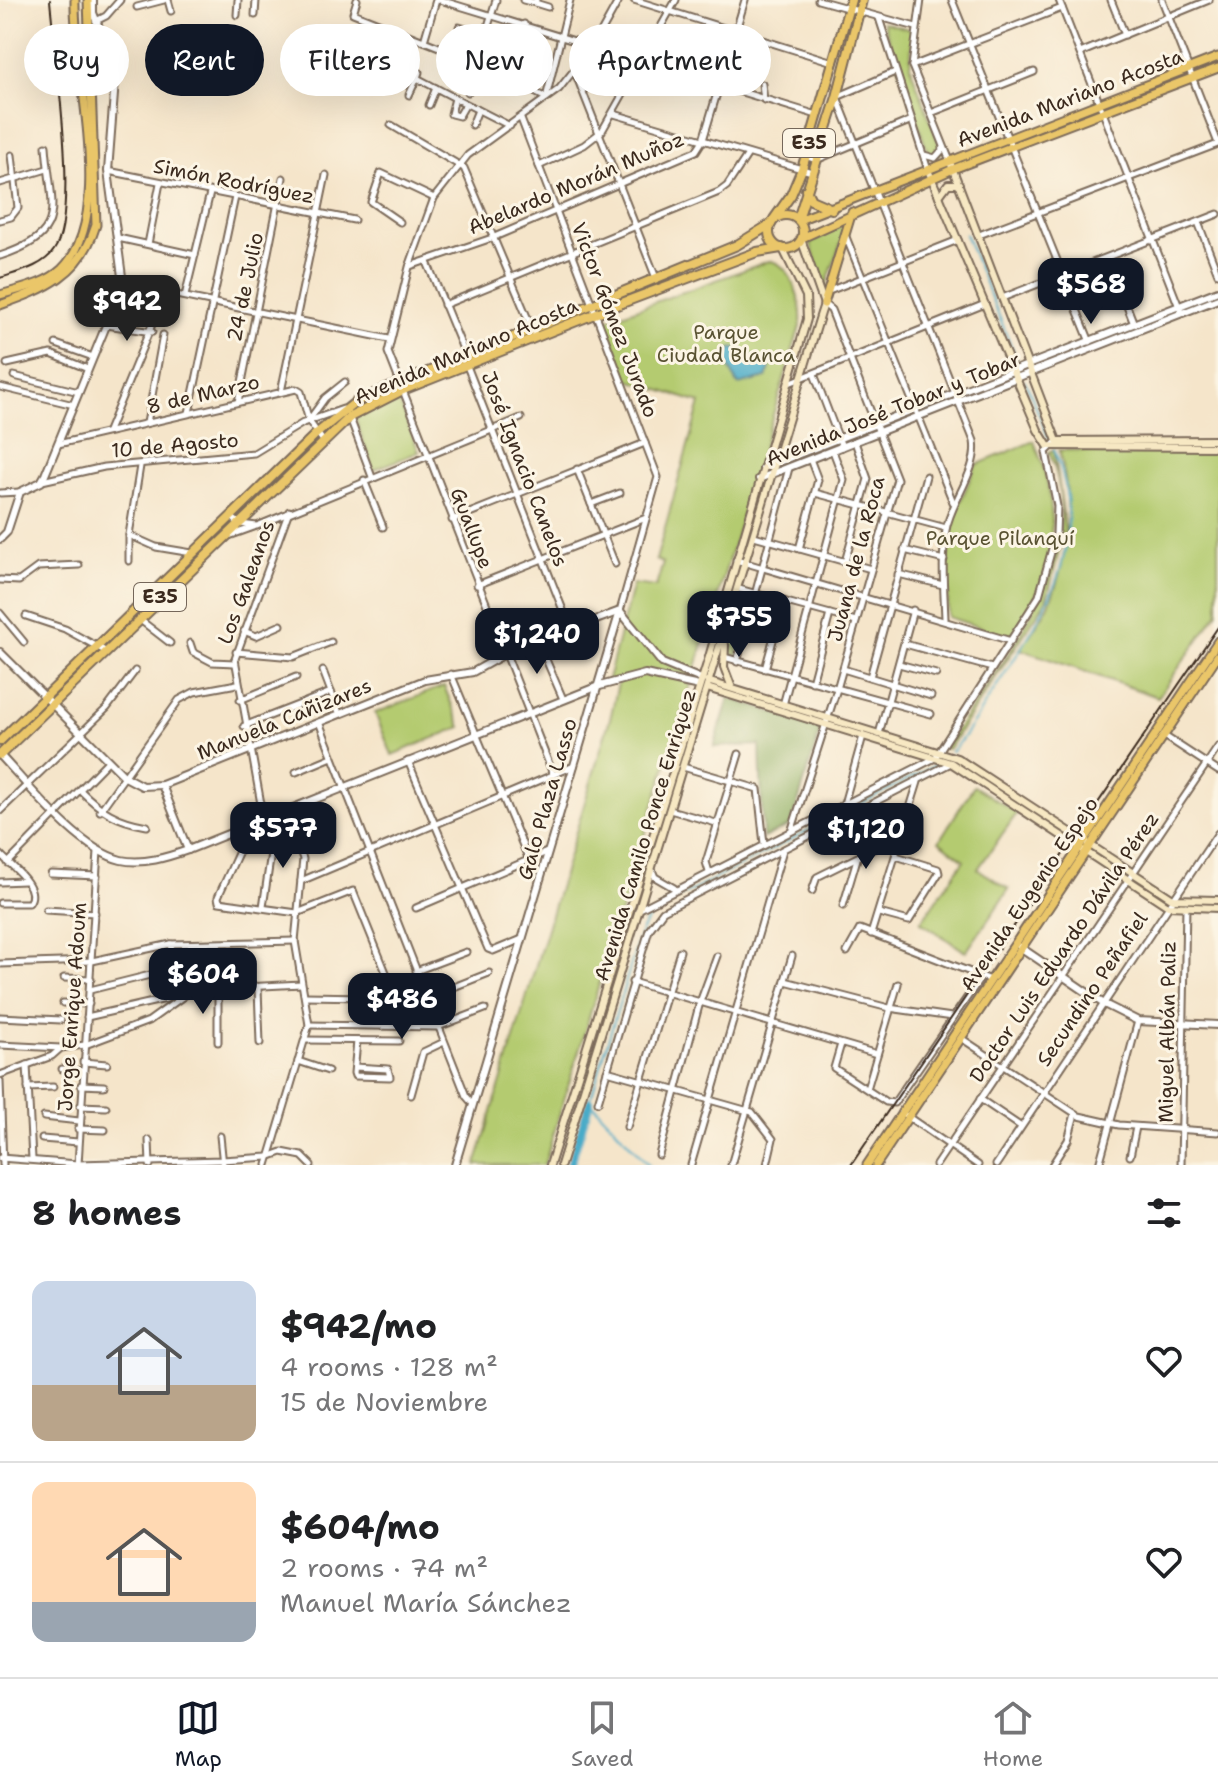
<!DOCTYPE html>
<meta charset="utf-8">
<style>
body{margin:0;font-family:"Shantell Sans",sans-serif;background:#f2f2f2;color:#202124;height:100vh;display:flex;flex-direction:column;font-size:30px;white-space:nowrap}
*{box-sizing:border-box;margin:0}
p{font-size:26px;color:#757577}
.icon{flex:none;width:44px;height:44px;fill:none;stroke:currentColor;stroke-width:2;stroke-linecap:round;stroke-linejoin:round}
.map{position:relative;height:1165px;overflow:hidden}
.details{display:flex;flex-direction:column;background:#fff;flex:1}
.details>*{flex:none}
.hud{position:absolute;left:24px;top:24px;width:800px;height:72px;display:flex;gap:16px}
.price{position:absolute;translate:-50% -68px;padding:0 18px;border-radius:16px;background:#111827;color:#fff;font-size:26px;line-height:52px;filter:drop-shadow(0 2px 4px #0008)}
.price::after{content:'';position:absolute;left:50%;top:48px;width:24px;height:18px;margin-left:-12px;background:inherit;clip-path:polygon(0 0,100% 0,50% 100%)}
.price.active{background:#222;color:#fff}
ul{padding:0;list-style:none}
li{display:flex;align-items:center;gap:24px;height:200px;padding:0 32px}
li+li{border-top:2px solid #e0e0e0}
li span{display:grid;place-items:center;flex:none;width:224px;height:160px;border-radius:16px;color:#555}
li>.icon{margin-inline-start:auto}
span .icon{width:96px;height:96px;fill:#fffc;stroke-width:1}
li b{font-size:34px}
h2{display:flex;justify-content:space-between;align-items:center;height:96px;padding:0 32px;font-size:34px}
.pill{padding:0 28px;border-radius:36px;background:#fff;box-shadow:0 8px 32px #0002;font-size:28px;line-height:72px}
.pill.active{background:#111827;color:#fff}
.tab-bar{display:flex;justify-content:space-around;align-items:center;height:112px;border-top:2px solid #e0e0e0;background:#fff;font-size:22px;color:#757577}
.tab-bar a{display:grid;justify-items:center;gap:4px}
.tab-bar .active{color:#111827}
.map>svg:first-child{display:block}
</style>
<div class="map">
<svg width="1218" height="1165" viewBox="0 0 1218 1165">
<rect width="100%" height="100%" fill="#fcf5e5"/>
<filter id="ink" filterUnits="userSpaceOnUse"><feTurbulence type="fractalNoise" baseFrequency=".0125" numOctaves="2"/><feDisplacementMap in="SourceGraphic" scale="16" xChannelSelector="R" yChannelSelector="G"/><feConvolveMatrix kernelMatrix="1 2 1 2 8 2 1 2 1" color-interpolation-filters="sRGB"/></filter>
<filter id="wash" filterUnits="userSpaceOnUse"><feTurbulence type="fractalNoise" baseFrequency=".006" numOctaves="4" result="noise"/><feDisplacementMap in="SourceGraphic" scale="32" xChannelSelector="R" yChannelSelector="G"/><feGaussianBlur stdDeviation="1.8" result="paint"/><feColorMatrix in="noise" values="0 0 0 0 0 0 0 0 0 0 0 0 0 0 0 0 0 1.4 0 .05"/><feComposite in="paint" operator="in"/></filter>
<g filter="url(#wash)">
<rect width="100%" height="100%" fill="#f5e5ca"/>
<!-- green -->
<g fill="#b4cb70" stroke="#787a47" stroke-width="2">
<polygon points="883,22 913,30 910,66 941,149 940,155 930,157 928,153"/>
<polygon points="845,224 846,228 825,288 810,243"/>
<path d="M769 261C791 262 803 304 801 323L544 1165H476L611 715 619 679 607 683 633 584 656 587 663 563 656 560 700 403 628 380 605 320Z"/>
<polygon points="397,396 419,452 373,470 355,417"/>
<path d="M1034 441C1056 496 1060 549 1032 603 1026 614 1021 627 1011 634H1000L948 617V530L976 465Z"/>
<path d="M1054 449 1065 529 1046 601 948 749 944 748C998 665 1095 558 1049 452Z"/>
<path d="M1059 450 1218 451V612L1158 697 1020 649C1030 634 1043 618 1050 602 1070 553 1073 500 1059 450Z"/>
<polygon points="740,592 753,595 737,656 727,652"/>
<polygon points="444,686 461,727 392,755 375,713"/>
<polygon points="974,786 1017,813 978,869 1009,889 966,952 921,922 964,860 939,841"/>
</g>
<!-- forest -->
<polygon fill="#8faf62" stroke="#656c40" stroke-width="2" points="729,698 821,728 791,825 763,838 760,745 714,747"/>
<!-- water -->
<polygon fill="#48abc8" stroke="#426a73" stroke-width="2" points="733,348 767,360 770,368 766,378 738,385 725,359 725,354"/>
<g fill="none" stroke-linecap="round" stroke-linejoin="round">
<!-- stream -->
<g stroke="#48abc8" stroke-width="2">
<polyline points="965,234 1019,365"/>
<polyline points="1025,381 1049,438"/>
<path d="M951 752C970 732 984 704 1000 681 1049 606 1092 541 1054 449"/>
<polyline points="649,1165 590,1101 641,931 650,916 666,904 938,764"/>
</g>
<!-- river -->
<polyline stroke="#48abc8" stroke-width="8" points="570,1165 590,1101"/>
</g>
</g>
<g filter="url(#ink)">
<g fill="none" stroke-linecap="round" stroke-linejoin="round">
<!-- minor casing -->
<g stroke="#7c6b5a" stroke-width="9">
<g id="minor">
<polyline points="168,0 171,11"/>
<polyline points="357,0 353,13 477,62 546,98 570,0"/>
<polyline points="440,0 817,115"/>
<polyline points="523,0 535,3 536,0"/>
<polyline points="634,0 833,62"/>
<polyline points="818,0 916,27"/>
<polyline points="921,0 912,66 950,161"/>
<polyline points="952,0 1090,342"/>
<polyline points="1059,0 1181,312"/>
<polyline points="1111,0 1125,35"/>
<polyline points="1162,0 1218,143"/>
<polyline points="535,3 548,7"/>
<polyline points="137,7 164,0"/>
<polyline points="237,15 238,0"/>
<polyline points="255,15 256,0"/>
<polyline points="879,18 928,170"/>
<polyline points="96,21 106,16 120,0"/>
<polyline points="459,27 486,35"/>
<polyline points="424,41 436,0"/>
<polyline points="1080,53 1209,0"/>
<polyline points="514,66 524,24"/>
<polyline points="912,66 1062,8"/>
<polyline points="419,72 417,78 455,98"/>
<polyline points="575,72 656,278"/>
<path d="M895 72 837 97 974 441C979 470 951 501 946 530 941 559 944 590 945 619"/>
<polyline points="762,84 764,100"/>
<polyline points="468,92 496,0"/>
<polyline points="409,95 417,78"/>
<polyline points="466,104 459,116 451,114 455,98 510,126"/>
<polyline points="429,105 436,88"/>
<polyline points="931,113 1034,72"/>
<polyline points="614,114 812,172"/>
<polyline points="521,119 658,477 620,611"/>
<polyline points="391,125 464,168 536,338"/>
<polyline points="472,125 478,110"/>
<polyline points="924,155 935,158 944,148"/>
<polyline points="805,156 816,160 912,120"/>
<polyline points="539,166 584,145 602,131 676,0"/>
<polyline points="108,171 354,220"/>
<polyline points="0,183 47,169"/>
<polyline points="0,220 11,217 18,208 12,155"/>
<polyline points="400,222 371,202 381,173 434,198"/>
<polyline points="1198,222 1218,274"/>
<polyline points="979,235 1218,144"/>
<polyline points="846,237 953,502"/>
<polyline points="118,238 195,255"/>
<polyline points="148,244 160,183"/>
<path d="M0 256C71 233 50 207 46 146"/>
<polyline points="1108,258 1134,324"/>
<polyline points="427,262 465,354"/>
<polyline points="410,266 492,238 696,151 703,140 745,0"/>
<polyline points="123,284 389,339"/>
<polyline points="829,291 958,240"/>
<polyline points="185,296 210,193"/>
<polyline points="1002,298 1218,214"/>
<polyline points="444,305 719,192 727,186 748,154"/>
<polyline points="107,325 152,332"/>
<polyline points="56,344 93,357"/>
<polyline points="7,364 51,354 88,369"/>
<polyline points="467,366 570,628"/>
<polyline points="814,374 842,447"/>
<polyline points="14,376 79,392"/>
<polyline points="789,383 985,304"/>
<polyline points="0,387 74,405"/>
<polyline points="281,392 326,175"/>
<polyline points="238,402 283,178"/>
<polyline points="189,413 235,197"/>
<polyline points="350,418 372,477"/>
<polyline points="309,420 325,398 345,382"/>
<polyline points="147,423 163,335"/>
<polyline points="108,431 165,293"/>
<polyline points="58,444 296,389 301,392 309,421 323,441"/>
<polyline points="577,469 615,564"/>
<polyline points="364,480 383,527"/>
<polyline points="42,481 104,467 254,453 303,423 343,409"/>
<polyline points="0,493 20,492"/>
<polyline points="815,493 946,528"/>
<polyline points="591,504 620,493"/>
<polyline points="230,516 240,524 257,526 521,418"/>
<polyline points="452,520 645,443"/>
<polyline points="129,535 156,547 192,553"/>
<polyline points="229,536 254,527"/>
<polyline points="754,536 871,569"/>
<polyline points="799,549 818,480 810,459"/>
<polyline points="904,550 944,560"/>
<polyline points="736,560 1011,641"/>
<polyline points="129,561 129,535 140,466"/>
<polyline points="845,562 868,479 855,442"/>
<polyline points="898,574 943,585"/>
<polyline points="0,580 19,581 38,567 79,565"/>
<polyline points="477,585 646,518"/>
<polyline points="739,589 856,621"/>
<polyline points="0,613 24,642"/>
<polyline points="26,616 65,629 105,651"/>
<polyline points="139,619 170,643"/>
<polyline points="244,631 256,636 281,625"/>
<polyline points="538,641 563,699"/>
<polyline points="190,643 193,652 212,662 235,663"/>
<polyline points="905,644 992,668"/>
<polyline points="236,652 293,657 331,642"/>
<polyline points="724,657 931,714"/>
<polyline points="737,662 789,468"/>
<polyline points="899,664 936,674"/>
<polyline points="765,669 784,601"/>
<polyline points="843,669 931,696"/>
<polyline points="323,671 331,692"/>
<polyline points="451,674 529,860"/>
<polyline points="870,677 926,476"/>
<polyline points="812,682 830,614"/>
<polyline points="240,700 296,677"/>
<polyline points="783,705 844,480 833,451"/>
<polyline points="319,722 466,1096 473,1104"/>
<polyline points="244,726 331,692 338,710"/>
<polyline points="879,734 913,610"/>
<polyline points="1163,735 1218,771"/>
<polyline points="408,761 488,949 493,951 522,939"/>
<polyline points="683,767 758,789 764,844"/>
<polyline points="296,772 332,757"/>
<polyline points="553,774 388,352 409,267 434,198 468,155 559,89 594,45 619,0"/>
<path d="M80 790C101 811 117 821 147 826"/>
<polyline points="844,804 863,736"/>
<polyline points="670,810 716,823"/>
<polyline points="0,811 107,708 135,671"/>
<polyline points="100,811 179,700 194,692 237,684"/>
<polyline points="251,825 218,897 219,902 297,913 353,891 387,975"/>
<polyline points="792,829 837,689 897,479 831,310 824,304"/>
<path d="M0 854C11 866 41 887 29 903H0"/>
<polyline points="8,863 108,761"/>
<polyline points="652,870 655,877 674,888"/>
<polyline points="709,872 706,862 739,754"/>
<polyline points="51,874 97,876"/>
<polyline points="301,881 574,766"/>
<polyline points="0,882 24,881"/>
<polyline points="812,891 817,877 902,835"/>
<polyline points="843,906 857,859"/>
<polyline points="263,907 275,826"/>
<polyline points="416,908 547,852"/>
<polyline points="46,910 95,913"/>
<polyline points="638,910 935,758 1039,596 1056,534 1057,506 1046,452 1057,441"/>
<polyline points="879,913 909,921 939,873 938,869 896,856"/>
<polyline points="871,934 918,782"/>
<polyline points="847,952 860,929 991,980"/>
<polyline points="0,964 92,961 171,944 295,941"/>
<polyline points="416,971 466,952"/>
<polyline points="64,978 91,979"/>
<polyline points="785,981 889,1008 952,1017"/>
<polyline points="632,982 877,1054"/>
<polyline points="258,988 260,1043"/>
<polyline points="218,989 218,1042"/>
<polyline points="90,990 174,969"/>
<polyline points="305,996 426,998 489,973"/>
<polyline points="394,997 396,1026"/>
<polyline points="63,1003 89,1004"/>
<polyline points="0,1017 61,1020"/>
<polyline points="87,1017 166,999 174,969 171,944"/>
<polyline points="309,1025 438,1027 485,1009"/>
<polyline points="961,1038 1079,1116 1119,1125 1218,1132"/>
<polyline points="305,1040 399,1041"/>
<polyline points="841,1044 834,1068 886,1102 894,1103 982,976"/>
<polyline points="0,1045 61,1048"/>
<polyline points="298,1061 328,1071"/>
<polyline points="83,1062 107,1064"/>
<polyline points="27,1065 32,1159"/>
<polyline points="355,1067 388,1069 390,1077 355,1076 354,1073 357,1041"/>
<polyline points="62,1069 82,1071"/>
<polyline points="607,1071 752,1112 773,1139 767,1165"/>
<polyline points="0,1075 52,1056 61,1048 85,1045 149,1021 192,990 301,984"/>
<polyline points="0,1081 3,1165"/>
<polyline points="81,1085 104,1086"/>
<polyline points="28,1088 53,1087"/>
<polyline points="867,1089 898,984"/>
<polyline points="411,1095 423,1052 444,1042"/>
<polyline points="980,1099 1020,1126"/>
<polyline points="598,1102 649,930 663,911 951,763"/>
<polyline points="80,1106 106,1107"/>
<polyline points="901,1112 978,1165"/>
<polyline points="44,1117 79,1121"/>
<polyline points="627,1127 680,951"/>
<polyline points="78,1129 105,1130"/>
<polyline points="220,1136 223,1165"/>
<polyline points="42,1139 78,1142"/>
<polyline points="149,1140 150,1165"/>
<polyline points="659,1155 700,1002 717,956"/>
<polyline points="1130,1156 1136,1127"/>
<polyline points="0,1158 78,1164 222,1160 268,1157 282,1152 302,1156 311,1165"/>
<polyline points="78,1164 98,851"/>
<path d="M267 1165 309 1025 295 941 303 859C297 838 270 825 261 804L235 659 289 511"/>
<polyline points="691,1165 783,850"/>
<polyline points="731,1165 792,956"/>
<polyline points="936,1165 1218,747"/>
<polyline points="996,1165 1218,833"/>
<polyline points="1052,1165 1068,1140 1075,1114"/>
<polyline points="1099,1165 1138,1021"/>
<polyline points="1181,1165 1186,906"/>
</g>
</g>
<!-- tertiary casing -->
<g stroke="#7c6b5a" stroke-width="10">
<g id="tertiary">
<polyline points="763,468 1218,291"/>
<polyline points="759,479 1218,299"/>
<polyline points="0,539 7,532 20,492 41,482 45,475 123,284 108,171 116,68 93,13 93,0"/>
<polyline points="620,611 662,663 701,679"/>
<polyline points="0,652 125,777 142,786 162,785 425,680 473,672 505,654 620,611"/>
<path d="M0 755C29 786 79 850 121 860 143 865 168 857 188 850L596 687 645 674 699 686"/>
<polyline points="162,785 188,850"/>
<polyline points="1020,947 1104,1004 1138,1021 1218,1025"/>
<polyline points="455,1165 620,611"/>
</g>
</g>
<!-- secondary casing -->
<g stroke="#7c6b5a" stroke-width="10">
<g id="secondary">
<polyline points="950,162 1057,441 1218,440"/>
<polyline points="928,170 1038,430 1048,446 1218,447"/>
<polyline points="939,196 948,184 959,184"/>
<polyline points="725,645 724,667 732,688"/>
<polyline points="707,681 957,758 1173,899 1218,900"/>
<polyline points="707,688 951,763 1168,906 1218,908"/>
<polyline points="550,1165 709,657 807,319 806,296 783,249"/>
<polyline points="561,1165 821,313 824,304 801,239"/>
</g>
</g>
<!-- primary casing -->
<g stroke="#7c6b5a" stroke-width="11">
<g id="primary">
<polyline points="799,220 1218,57"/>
<polyline points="802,238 953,169 1218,68"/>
<path d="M0 295C20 289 46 284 62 269 117 215 73 72 75 0"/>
<polyline points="824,304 852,212"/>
<path d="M0 305C45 289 81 275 96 225L88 0"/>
<polyline points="867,1165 1218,641"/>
<polyline points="876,1165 1218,655"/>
</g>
</g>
<!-- trunk casing -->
<g stroke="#7c6b5a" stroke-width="12">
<g id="trunk">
<polyline points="806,190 811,200 832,209"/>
<circle cx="786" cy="232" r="17"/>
<polyline points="774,219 791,195 802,169 851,0"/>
<polyline points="798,219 837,97 862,0"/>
<polyline points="0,741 316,434 357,401 737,245 771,224"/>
<polyline points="0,755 350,417 403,390 622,303 757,252 781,248"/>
</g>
</g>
<!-- minor -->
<use href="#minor" stroke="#fff" stroke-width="5"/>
<!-- tertiary -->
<use href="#tertiary" stroke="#fff" stroke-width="6"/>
<!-- secondary -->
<use href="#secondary" stroke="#f7e8c3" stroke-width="6"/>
<!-- primary -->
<use href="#primary" stroke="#eac669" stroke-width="7"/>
<!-- trunk -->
<use href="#trunk" stroke="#eac669" stroke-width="8"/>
<!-- rail -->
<g stroke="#3b2a1e" stroke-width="2">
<path d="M0 278C18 272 43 267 54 250 80 214 54 51 50 0"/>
<polyline points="851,1165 1218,627"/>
</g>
</g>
</g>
<g text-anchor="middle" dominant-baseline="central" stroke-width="6" stroke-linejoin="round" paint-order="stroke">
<!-- shield labels -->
<g fill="#fcf5e5" stroke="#75675a" stroke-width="2">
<rect x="783" y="129" width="52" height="28" rx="6"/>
<rect x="134" y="583" width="52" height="28" rx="6"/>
</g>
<g font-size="18" font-weight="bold" fill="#3b2a1e">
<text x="809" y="143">E35</text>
<text x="160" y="597">E35</text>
</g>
<!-- street labels -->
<g font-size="20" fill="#3b2a1e" stroke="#fcf5e5">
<text transform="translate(1070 98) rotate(-21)">Avenida Mariano Acosta</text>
<text transform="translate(234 181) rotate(11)">Simón Rodríguez</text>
<text transform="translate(576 183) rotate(-23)">Abelardo Morán Muñoz</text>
<text transform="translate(245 287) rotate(-78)">24 de Julio</text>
<text transform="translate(615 320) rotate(69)">Victor Gómez Jurado</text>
<text transform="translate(466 351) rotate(-23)">Avenida Mariano Acosta</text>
<text transform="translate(203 394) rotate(-13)">8 de Marzo</text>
<text transform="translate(893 409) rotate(-22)">Avenida José Tobar y Tobar</text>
<text transform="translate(175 445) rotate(-5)">10 de Agosto</text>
<text transform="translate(525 469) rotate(69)">José Ignacio Canelos</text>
<text transform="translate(472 528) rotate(69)">Guallupe</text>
<text transform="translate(856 559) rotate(-75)">Juana de la Roca</text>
<text transform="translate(246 582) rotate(-70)">Los Galeanos</text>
<text transform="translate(284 719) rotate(-22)">Manuela Cañizares</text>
<text transform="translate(547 799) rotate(-74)">Galo Plaza Lasso</text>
<text transform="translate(645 835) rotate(-73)">Avenida Camilo Ponce Enriquez</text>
<text transform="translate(1029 894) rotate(-56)">Avenida Eugenio Espejo</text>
<text transform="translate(1064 947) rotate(-56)">Doctor Luis Eduardo Dávila Pérez</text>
<text transform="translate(1092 989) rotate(-56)">Secundino Peñafiel</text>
<text transform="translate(72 1007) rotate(-86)">Jorge Enrique Adoum</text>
<text transform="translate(1167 1032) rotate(-89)">Miguel Albán Paliz</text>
</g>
<!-- park labels -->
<g font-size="20" fill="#595232" stroke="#fcf5e5">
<text x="726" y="332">Parque<tspan x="726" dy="23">Ciudad Blanca</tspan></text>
<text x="1000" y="538">Parque Pilanquí</text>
</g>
</g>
</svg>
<b class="price" style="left:1091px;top:326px">$568</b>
<b class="price active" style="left:127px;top:343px">$942</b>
<b class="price" style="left:739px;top:659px">$755</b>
<b class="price" style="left:537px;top:676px">$1,240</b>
<b class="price" style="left:283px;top:870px">$577</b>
<b class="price" style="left:866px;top:871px">$1,120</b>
<b class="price" style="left:203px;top:1016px">$604</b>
<b class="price" style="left:402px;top:1041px">$486</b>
<div class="hud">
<a class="pill">Buy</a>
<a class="pill active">Rent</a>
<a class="pill">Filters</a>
<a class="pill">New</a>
<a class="pill">Apartment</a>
</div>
</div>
<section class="details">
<h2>8 homes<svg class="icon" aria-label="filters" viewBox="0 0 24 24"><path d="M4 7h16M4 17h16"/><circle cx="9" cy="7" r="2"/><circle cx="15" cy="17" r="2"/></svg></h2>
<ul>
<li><span style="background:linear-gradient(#c9d6e8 65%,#b9a48a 0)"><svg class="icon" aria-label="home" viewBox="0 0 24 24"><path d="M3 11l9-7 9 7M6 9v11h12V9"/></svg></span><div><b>$942/mo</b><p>4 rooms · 128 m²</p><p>15 de Noviembre</p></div><svg class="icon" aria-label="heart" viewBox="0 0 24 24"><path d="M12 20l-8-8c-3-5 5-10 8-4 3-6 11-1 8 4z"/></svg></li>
<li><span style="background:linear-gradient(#ffd9b3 75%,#9aa5b1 0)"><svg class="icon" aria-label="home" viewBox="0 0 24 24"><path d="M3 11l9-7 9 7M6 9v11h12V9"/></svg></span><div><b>$604/mo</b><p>2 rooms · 74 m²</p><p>Manuel María Sánchez</p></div><svg class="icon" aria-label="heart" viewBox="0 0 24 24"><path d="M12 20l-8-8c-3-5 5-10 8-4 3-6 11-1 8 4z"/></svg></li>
</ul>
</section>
<nav class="tab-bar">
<a class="active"><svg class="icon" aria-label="map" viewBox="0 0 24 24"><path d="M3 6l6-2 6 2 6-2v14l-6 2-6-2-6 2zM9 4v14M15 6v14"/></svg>Map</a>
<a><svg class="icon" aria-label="saved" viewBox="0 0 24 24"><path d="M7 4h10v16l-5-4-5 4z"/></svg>Saved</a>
<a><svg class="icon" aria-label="home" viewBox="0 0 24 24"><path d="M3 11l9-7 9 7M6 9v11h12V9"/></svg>Home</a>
</nav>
